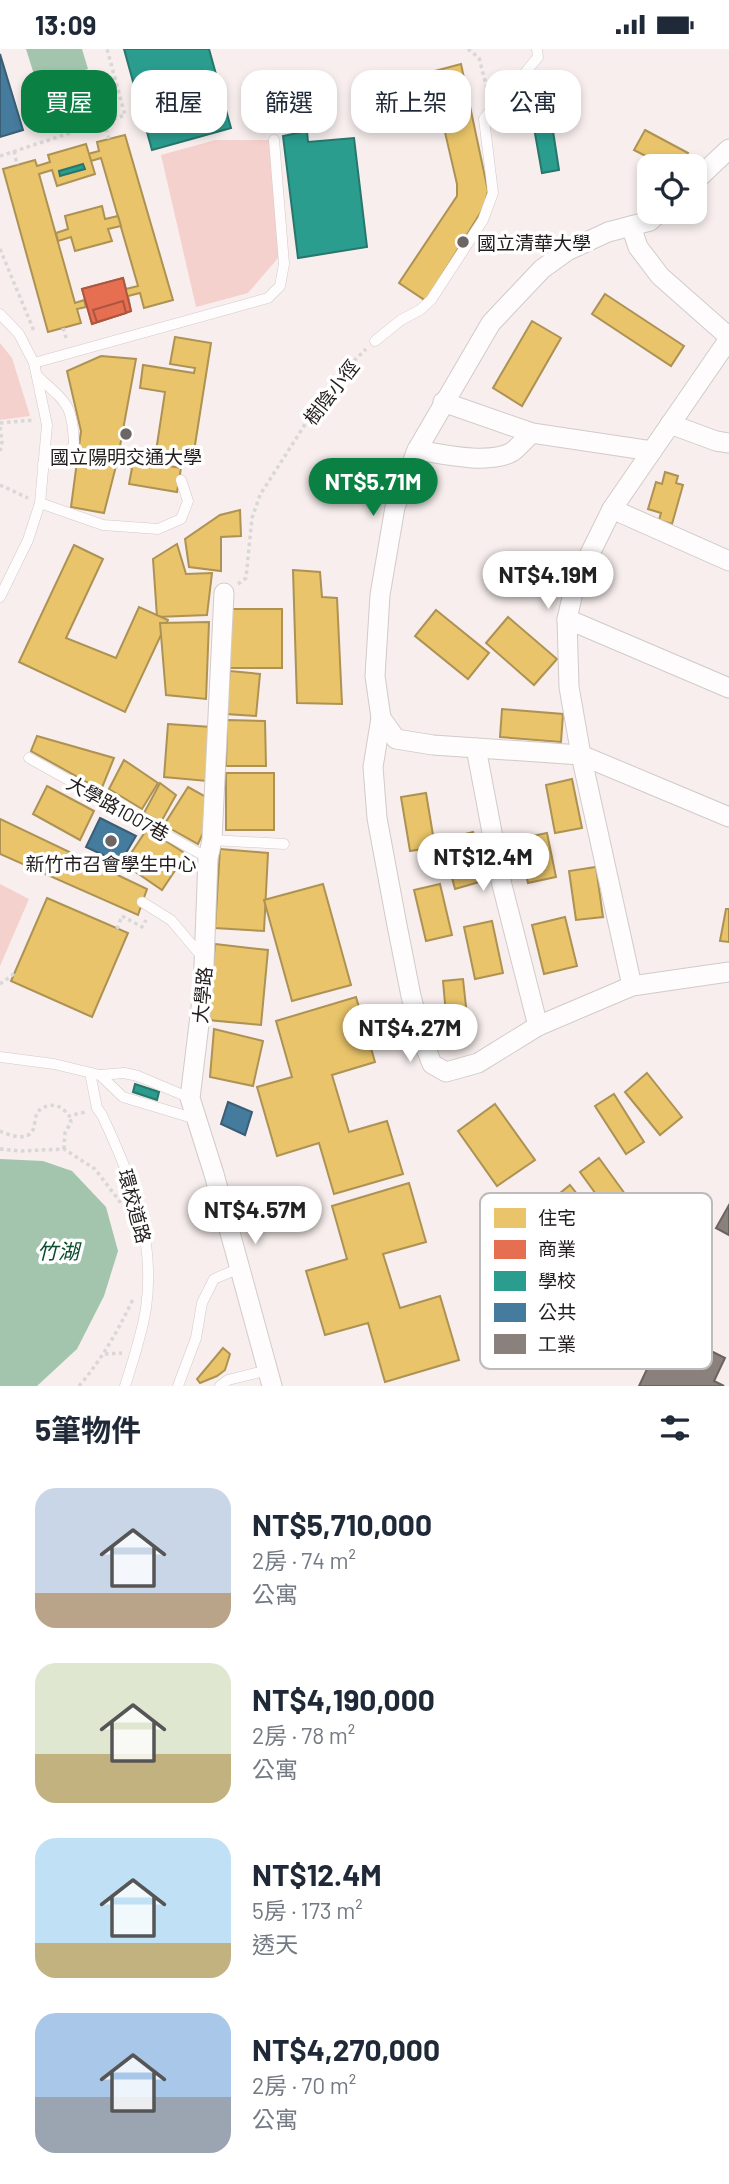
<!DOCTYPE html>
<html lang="zh-TW">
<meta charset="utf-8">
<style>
body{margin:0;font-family:Barlow,"Noto Sans TC",sans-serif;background:#f2f2f3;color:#1f2937;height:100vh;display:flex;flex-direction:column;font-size:26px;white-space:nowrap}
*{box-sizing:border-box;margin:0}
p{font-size:23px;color:#747a83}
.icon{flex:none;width:38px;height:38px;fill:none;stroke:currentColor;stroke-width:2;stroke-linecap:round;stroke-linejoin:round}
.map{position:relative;height:1337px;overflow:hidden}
.details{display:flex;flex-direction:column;background:#fff;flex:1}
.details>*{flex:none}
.guide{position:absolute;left:21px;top:21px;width:688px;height:63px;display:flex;gap:14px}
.buttons{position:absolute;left:637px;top:105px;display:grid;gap:14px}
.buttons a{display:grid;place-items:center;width:70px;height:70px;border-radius:14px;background:#fff;box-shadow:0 4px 10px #0003;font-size:35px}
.price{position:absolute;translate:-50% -60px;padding:0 16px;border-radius:24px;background:#fff;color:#222;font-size:23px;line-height:46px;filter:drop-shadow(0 2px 4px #0008)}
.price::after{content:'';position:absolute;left:50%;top:42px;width:21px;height:16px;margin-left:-10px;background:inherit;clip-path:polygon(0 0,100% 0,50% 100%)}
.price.current{background:#0b8043;color:#fff}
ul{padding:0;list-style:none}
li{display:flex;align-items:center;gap:21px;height:175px;padding:0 35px}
li span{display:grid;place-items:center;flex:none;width:196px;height:140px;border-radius:21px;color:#555}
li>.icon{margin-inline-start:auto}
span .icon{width:84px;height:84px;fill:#fffc;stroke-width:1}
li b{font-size:30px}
h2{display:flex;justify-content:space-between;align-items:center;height:84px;padding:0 35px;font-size:30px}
.chip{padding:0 24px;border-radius:21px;background:#fff;box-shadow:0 4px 10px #0003;font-size:24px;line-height:63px}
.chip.current{background:#0b8043;color:#fff}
.status{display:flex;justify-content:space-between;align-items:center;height:49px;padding:0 35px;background:#fff;direction:ltr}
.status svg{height:19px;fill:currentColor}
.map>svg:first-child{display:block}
</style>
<div class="status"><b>13:09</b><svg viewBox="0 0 49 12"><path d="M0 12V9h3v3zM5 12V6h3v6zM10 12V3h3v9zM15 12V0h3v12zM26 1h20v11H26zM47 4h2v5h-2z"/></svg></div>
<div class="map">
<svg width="729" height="1337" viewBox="0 0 729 1337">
<rect width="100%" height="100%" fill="#f7eeed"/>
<!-- green -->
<g fill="#f5d1cd">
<polygon points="215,91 269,91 279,208 248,244 196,258 161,106"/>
<polygon points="0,294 12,309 30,367 0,371"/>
<polygon points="0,835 29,850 0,917"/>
</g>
<!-- water -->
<g fill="#a3c5ad">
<polygon points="26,0 82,0 88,20 37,35"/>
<polygon points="0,1110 43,1112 72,1122 106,1158 118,1202 104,1247 77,1300 37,1337 0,1337"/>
</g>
<!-- homes -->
<g fill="#e9c46a" stroke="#ad9253" stroke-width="2">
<polygon points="461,15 488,142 484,158 426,252 399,234 457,147 457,135 431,23"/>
<polygon points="645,81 688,104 680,117 665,117 634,101"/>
<polygon points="125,86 173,251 144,259 140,244 128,247 131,262 92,275 82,240 123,229 126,240 138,237 101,109 91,112 88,105 99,102 97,93"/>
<polygon points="86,95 95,125 57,137 52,121 39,125 75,254 84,251 86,258 77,260 81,274 48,283 3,120 35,111 37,117 50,113 48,106"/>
<polygon points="102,157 105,170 118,167 121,177 108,180 112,192 75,202 71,188 58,192 56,184 68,180 65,167"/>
<polygon points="605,245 684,297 671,317 592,265"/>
<polygon points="532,272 561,289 522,357 493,339"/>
<polygon points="175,288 211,294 192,415 155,409 165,343 140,339 143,316 194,324 195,319 170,315"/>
<polygon points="101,307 136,310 118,408 181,419 177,443 129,435 132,419 116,417 104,464 71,458 81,382 67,322"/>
<polygon points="665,423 678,427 676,434 683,436 672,475 659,471 661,464 648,460 656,433 662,435"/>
<polygon points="240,461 241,487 221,488 221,522 189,518 185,490 220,466"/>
<polygon points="177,495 186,525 212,524 207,566 157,568 153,510"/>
<polygon points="74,496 103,510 66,589 116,609 139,558 168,571 125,663 19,613"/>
<polygon points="293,521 320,523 322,548 337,549 342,655 297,654"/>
<rect x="229" y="560" width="53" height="59"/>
<polygon points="436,561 489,604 468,630 415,587"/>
<polygon points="508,568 557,610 534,636 486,594"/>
<polygon points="209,573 206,650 166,646 160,574"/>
<polygon points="230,622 260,625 256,667 226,665"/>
<polygon points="502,660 563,665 561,693 500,688"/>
<polygon points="227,671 265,672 266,717 226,717"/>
<polygon points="168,675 211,678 207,732 164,728"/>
<polygon points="37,687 114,709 101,741 31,702"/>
<polygon points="124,711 158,734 142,760 109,740"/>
<rect x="226" y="724" width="48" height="57"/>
<polygon points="572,730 582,779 555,784 546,736"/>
<polygon points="160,734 176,746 161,773 144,764"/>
<polygon points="47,737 94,762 80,791 33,765"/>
<polygon points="188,738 208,749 207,775 198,795 164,776"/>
<polygon points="426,744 435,798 410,802 401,748"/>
<polygon points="0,770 147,840 138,866 0,805"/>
<polygon points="147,780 186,805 162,841 124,815"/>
<polygon points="473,783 486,831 455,840 442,791"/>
<polygon points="547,784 556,828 528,834 518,790"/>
<polygon points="220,800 268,804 264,882 215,879"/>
<polygon points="596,818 603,868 576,871 569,822"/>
<polygon points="323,835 351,936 292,952 264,851"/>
<polygon points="440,835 452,886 426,892 414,841"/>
<polygon points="47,849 128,884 92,968 11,932"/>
<polygon points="726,860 729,860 729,893 720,892"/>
<polygon points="565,868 577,917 544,925 532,876"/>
<polygon points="492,872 503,924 475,930 464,878"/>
<polygon points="215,895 268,901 261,976 208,971"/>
<polygon points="463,930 468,976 447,977 443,932"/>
<polygon points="356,948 375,1013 332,1026 349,1083 387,1072 403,1125 334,1145 319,1094 277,1107 257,1038 292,1028 276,972"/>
<polygon points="214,980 263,992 253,1037 210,1028"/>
<polygon points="647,1024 682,1068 660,1086 625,1043"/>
<polygon points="614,1045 644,1093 626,1105 595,1057"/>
<polygon points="495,1055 535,1111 497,1137 458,1082"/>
<polygon points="599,1109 633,1156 614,1170 580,1123"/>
<polygon points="409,1134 426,1193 383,1205 400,1259 440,1247 459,1311 385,1333 368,1274 325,1286 306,1222 347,1210 332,1157"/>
<polygon points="570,1136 605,1180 584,1197 549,1153"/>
<polygon points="223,1299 230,1305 225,1321 217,1327 200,1334 197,1330"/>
</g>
<!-- shops -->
<g fill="#e76f51" stroke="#ac5641" stroke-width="2">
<polygon points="123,229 131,262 92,275 82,240"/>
<polygon points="123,252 126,264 97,273 93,261"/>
</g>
<!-- schools -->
<g fill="#2a9d8f" stroke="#28766c" stroke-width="2">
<polygon points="124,0 209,0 231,79 152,101"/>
<polygon points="551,69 559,121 542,124 533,73"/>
<polygon points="307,82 308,93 354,89 367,198 298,209 283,87"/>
<polygon points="83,115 85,120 60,127 59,122"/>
<polygon points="135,1035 159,1043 157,1051 133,1043"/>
</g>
<!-- public -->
<g fill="#457b9d" stroke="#3a5e76" stroke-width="2">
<polygon points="0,5 23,81 0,88"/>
<polygon points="100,769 136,787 120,814 86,798"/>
<polygon points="228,1053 252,1063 245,1086 221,1075"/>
</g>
<!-- industry -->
<g fill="#8a817c" stroke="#6b635f" stroke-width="2">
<polygon points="729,1156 729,1186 716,1179"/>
<polygon points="695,1294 725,1309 714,1332 724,1337 639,1337 655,1303 684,1317"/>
</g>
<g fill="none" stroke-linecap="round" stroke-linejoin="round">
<!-- service casing -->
<g stroke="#d1cbca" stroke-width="11">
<g id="service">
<polyline points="0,265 19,285 34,314 47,376 40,454 28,491 0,548"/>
<polyline points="375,292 401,271 420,261 431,251 483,171 493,144 484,70 495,55 516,35 538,8 537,0"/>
<polyline points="34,314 268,249 280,237 284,215 274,91"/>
<path d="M37 327C66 353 73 355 74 397L61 407 43 415"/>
<polyline points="40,454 103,476 158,480 181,470 188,452 181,431"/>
<polyline points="29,709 208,809"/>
<polyline points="212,791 284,795"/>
<polyline points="142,853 171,871 203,909"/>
<polyline points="0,1008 54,1015 100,1026 124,1024 138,1027 190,1049"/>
<path d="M90 1024 97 1059 102 1066C131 1128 156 1188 146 1259 142 1285 133 1312 125 1337"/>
<polyline points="100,1026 123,1048 196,1070"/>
<polyline points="178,1337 196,1289 202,1254 214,1230 240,1219"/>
<polyline points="220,1337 228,1331 268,1321"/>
</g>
</g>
<!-- minor casing -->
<g stroke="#d1cbca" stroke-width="21">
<g id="minor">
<polyline points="695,132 729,100"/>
<polyline points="631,177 638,198 660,227 729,288"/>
<polyline points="729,290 612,460 575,535 567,570 569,638 581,706 729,768"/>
<polyline points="443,353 532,384 652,402"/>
<polyline points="670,375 716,392 729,394"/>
<path d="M417 401C442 405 488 416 512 403 519 398 526 389 532 384"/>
<polyline points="612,460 729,512"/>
<polyline points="224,544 212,791 208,809 203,942 190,1049 214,1125 272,1337"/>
<polyline points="567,570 729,639"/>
<polyline points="381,669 373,718 377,769 396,871 411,947 423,992 432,1015 446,1023 478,1014 538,977 632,937 729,923"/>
<polyline points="476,699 502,836 538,977"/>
<polyline points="632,937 581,706 433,696 396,690 381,669 375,627 380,546 395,458 417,401 491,274 542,220 567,202 608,183 650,172 660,163"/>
</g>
</g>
<!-- path -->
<g stroke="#dad7d7" stroke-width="3.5" stroke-dasharray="3.5 3.5" stroke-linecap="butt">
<polyline points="468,0 479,9 488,43"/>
<polyline points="104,73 109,90"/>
<polyline points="14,102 17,116"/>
<polyline points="0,107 125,66 107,0"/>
<polyline points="0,200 34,282"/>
<polyline points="63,279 67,292"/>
<polyline points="0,374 33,371"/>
<polyline points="0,378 2,393 0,402"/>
<polyline points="0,436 28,449"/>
<polyline points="238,535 246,529 252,469 260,446 320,352 340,326 366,300"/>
<polyline points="117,880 122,867 142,878 146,871"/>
<polyline points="0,935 15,924"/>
<path d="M0 1082C9 1086 27 1093 33 1081 35 1076 35 1069 37 1063 49 1053 60 1054 69 1067L85 1063"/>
<polyline points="0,1100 21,1102 64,1100 95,1120 124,1158"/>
<polyline points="64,1100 65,1084 71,1073 69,1067"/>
<polyline points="105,1305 122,1304"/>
<path d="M79 1337C102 1310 118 1282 133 1250"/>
</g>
<!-- service -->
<use href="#service" stroke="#fefcfc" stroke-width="10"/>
<!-- minor -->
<use href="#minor" stroke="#fefcfc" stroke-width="19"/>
</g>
<!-- markers -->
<g fill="#6d6665" stroke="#fff" stroke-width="2.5">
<circle cx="463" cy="193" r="7"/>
<circle cx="126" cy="385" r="7"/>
<circle cx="111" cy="792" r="7"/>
</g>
<g text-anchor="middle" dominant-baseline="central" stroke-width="7" stroke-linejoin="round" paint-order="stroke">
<!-- poi labels -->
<g font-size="19" fill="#221c1c" stroke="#fff">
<text x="477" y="193" text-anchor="start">國立清華大學</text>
<text x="126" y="407">國立陽明交通大學</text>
<text x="111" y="814">新竹市召會學生中心</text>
</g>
<!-- street labels -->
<g font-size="19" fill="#221c1c" stroke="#fff">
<text transform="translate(331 343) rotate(-52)">樹陰小徑</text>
<text transform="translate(118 759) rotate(29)">大學路1007巷</text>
<text transform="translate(202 946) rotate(-85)">大學路</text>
<text transform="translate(135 1157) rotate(75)">環校道路</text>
</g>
<!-- water labels -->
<g font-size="21" font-style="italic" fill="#0a4c2c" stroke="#fff">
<text x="58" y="1201">竹湖</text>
</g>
</g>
<!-- legend -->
<rect x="480" y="1144" width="232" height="176" rx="10" fill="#fff" stroke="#bdbbbb" stroke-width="2"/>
<rect x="494" y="1159" width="32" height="20" fill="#e9c46a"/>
<rect x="494" y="1191" width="32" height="19" fill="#e76f51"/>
<rect x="494" y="1222" width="32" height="20" fill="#2a9d8f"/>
<rect x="494" y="1254" width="32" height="19" fill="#457b9d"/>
<rect x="494" y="1285" width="32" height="20" fill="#8a817c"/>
<g font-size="19" fill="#221c1c">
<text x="538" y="1176">住宅</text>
<text x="538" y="1207">商業</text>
<text x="538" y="1239">學校</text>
<text x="538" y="1270">公共</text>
<text x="538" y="1302">工業</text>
</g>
</svg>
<div class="buttons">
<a><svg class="icon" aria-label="locate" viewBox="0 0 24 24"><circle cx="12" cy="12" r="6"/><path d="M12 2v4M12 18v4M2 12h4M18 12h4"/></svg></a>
</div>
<b class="price current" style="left:373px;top:469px">NT$5.71M</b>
<b class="price" style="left:548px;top:562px">NT$4.19M</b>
<b class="price" style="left:483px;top:844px">NT$12.4M</b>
<b class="price" style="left:410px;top:1015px">NT$4.27M</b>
<b class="price" style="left:255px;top:1197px">NT$4.57M</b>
<div class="guide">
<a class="chip current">買屋</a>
<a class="chip">租屋</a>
<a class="chip">篩選</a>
<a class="chip">新上架</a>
<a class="chip">公寓</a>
</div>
</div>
<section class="details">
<h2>5筆物件<svg class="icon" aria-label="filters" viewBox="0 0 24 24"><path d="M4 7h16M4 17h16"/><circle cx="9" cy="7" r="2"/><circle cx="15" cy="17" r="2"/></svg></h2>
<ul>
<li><span style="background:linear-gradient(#c9d6e8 75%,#b9a48a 0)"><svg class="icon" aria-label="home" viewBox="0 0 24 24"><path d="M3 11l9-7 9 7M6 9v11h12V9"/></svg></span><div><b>NT$5,710,000</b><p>2房 · 74 m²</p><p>公寓</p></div></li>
<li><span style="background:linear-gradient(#dfe7d0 65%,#c2b280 0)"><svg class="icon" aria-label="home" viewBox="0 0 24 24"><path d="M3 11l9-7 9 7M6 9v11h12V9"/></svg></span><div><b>NT$4,190,000</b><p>2房 · 78 m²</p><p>公寓</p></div></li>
<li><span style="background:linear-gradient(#bfe0f5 75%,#c2b280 0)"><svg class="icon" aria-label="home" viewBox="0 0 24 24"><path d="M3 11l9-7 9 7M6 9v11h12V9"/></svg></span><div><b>NT$12.4M</b><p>5房 · 173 m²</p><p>透天</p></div></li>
<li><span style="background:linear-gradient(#a9c7e8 60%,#9aa5b1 0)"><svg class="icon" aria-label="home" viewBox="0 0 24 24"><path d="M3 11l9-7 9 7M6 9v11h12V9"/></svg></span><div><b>NT$4,270,000</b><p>2房 · 70 m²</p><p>公寓</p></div></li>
</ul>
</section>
